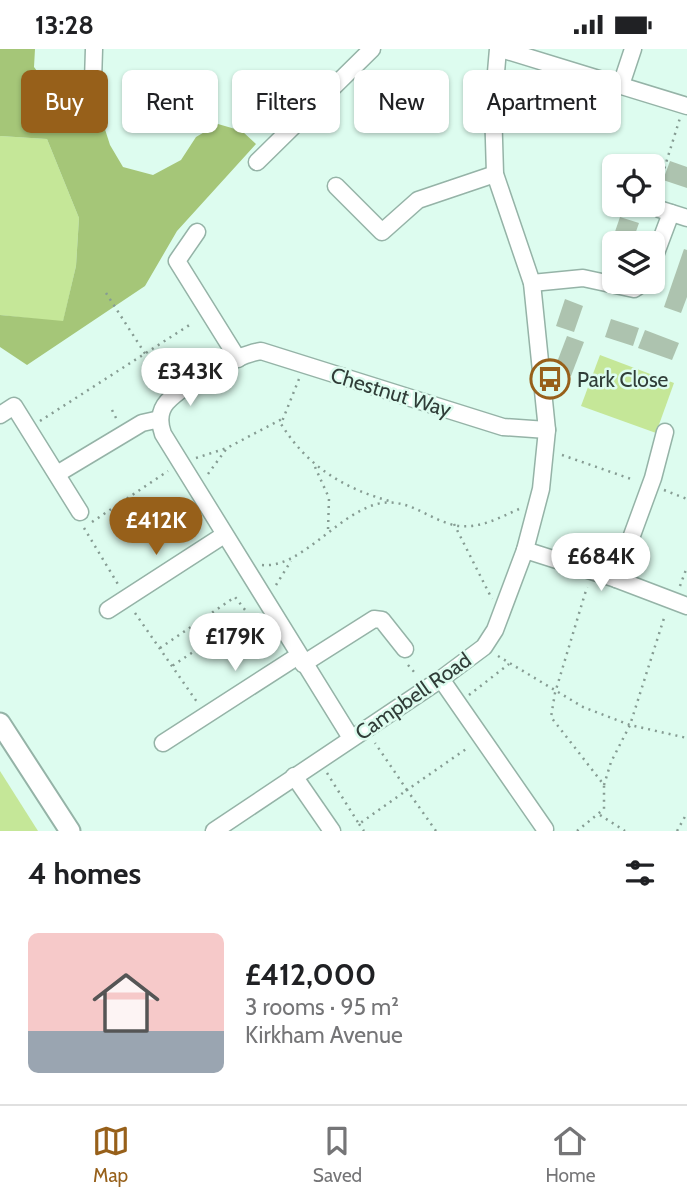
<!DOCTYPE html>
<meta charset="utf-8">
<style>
body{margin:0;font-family:Cabin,sans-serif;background:#f6f6f6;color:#202124;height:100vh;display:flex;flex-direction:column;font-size:26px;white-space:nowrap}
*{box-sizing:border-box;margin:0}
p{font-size:23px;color:#757577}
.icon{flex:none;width:38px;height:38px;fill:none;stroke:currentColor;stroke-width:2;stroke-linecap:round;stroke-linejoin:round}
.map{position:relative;height:782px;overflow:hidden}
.panel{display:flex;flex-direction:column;background:#fff;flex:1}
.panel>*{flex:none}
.hud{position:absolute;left:21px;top:21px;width:646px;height:63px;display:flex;gap:14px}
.controls{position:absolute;left:602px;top:105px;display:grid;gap:14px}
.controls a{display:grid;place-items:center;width:63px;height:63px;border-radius:10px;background:#fff;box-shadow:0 2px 5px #0004;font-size:35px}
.price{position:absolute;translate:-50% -60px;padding:0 16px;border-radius:24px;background:#fff;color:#222;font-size:23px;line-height:46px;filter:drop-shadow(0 2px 4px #0008)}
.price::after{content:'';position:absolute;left:50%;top:42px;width:21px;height:16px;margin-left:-10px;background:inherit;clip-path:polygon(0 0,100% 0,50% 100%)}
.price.active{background:#97601a;color:#fff}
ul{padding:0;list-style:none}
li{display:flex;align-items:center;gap:21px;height:175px;padding:0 28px}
li span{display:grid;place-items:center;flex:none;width:196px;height:140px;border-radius:10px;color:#555}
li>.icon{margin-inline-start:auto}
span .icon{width:84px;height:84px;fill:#fffc;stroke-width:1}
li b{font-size:30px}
h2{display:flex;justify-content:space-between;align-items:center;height:84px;padding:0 28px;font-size:30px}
.tag{padding:0 24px;border-radius:10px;background:#fff;box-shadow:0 2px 5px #0004;font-size:24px;line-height:63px}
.tag.active{background:#97601a;color:#fff}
.status{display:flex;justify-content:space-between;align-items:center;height:49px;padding:0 35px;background:#fff;direction:ltr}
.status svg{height:19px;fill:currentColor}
.tabs{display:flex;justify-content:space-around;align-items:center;height:98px;border-top:2px solid #e0e0e0;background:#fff;font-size:19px;color:#757577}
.tabs a{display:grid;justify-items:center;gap:4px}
.tabs .active{color:#97601a}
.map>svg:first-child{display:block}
</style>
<div class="status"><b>13:28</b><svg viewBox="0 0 49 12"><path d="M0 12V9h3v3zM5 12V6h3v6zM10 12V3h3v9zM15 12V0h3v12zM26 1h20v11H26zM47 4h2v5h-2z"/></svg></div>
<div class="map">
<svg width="687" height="782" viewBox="0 0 687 782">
<rect width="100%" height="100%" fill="#ddfcef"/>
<!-- green -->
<g fill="#c5e798">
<polygon points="0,87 47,90 79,169 76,217 63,273 0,266"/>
<polygon points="600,306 674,334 656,384 581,357"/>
<polygon points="0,722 38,782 0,782"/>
</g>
<!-- forest -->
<polygon fill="#a5c678" points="0,0 35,0 34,18 48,37 95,49 110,96 123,118 153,126 181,111 196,88 218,75 242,82 256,95 177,182 145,237 27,316 0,298 0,266 63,272 76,217 79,169 47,90 0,87"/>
<!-- building -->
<g fill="#adc3af">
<polygon points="670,112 687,118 687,139 663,131"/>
<polygon points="620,168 639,174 632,194 614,194 614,215 605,212"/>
<polygon points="684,200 687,201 687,248 681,264 664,258"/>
<polygon points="565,250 583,257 574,283 556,277"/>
<polygon points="611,270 639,279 633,297 605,288"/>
<polygon points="645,281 679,294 672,311 638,299"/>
<polygon points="567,287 584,293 571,327 554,321"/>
</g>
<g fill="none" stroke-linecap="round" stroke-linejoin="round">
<!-- minor casing -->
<g stroke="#95b3a7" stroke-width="19">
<g id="minor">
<polyline points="501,0 687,57"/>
<polyline points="93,32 94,0"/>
<polyline points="621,36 633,0"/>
<polyline points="257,113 372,0"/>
<polyline points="336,137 382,183 418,151 495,125"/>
<polyline points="659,160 687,169"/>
<polyline points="197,183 177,212 238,310"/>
<polyline points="653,212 671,164"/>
<polyline points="532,234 583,229 634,240 645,233"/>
<polyline points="0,366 14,357 80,463"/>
<polyline points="57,425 142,374 160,370"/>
<polyline points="525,501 616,530 687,557"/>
<polyline points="616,530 653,429 665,383"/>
<polyline points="108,561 224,486"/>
<polyline points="303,615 374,570 382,571 405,600"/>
<polyline points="441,630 545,780"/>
<path d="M351 689 163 385C159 374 159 362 167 353 183 336 238 305 261 302L503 378 547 381"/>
<polyline points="163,694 298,607"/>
<polyline points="294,727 332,782"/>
<polyline points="214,782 441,630 484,598 495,581 525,501 541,440 547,381 532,234 495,125 493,58 498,0"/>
</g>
</g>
<!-- major casing -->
<g stroke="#95b3a7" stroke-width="23">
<polyline id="major" points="0,674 70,782"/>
</g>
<!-- path -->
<g stroke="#869c93" stroke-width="2.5" stroke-dasharray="2 5" stroke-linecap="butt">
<polyline points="656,146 680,69"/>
<polyline points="106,244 164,334"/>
<path d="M299 330 281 375C308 418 344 440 393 453"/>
<polyline points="112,361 117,371"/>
<polyline points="40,372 191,275"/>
<polyline points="562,406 634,431"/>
<polyline points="196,409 227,399"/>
<polyline points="315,418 329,449 328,481"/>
<polyline points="208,425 227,399 282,370"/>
<polyline points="664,441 687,450"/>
<polyline points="92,473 168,422"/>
<polyline points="454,475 492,550"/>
<polyline points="84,479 119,537"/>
<path d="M262 516C300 520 336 466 377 455 409 447 430 473 459 477 481 479 499 469 519 460"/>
<polyline points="276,536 291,512"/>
<polyline points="680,537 687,518"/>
<polyline points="135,564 197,653"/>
<polyline points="249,566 274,605"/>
<polyline points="160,599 235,548 249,566 172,617"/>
<polyline points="498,607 583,658 630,676 687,689"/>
<polyline points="408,616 415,624"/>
<polyline points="469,646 509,615"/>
<polyline points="327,724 359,775 407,741 375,694"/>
<polyline points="604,736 611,713 630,676 665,566"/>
<polyline points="600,766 625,782"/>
<polyline points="359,775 364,782"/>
<polyline points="436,782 407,741 469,698"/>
<polyline points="577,782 604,760 604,736 551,668 555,644 587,538"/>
<polyline points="677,782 687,764"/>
</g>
<!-- minor -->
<use href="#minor" stroke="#fff" stroke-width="16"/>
<!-- major -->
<use href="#major" stroke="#fff" stroke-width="19"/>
</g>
<!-- icons -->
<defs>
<g id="bus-ring" transform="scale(2.0125)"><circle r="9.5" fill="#ddfcef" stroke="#97601a" stroke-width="1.5"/><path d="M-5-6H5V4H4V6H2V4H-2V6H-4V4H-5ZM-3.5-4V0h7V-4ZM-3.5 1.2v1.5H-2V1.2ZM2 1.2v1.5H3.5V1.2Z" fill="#97601a"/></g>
</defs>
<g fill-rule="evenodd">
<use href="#bus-ring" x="550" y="330"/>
</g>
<g text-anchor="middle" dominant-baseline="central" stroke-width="5" stroke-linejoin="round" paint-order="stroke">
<!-- poi labels -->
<g font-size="21" fill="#303d38" stroke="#ddfcef" text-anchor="start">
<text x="577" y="330">Park Close</text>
</g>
<!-- street labels -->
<g font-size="21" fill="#303d38" stroke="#ddfcef">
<text transform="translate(391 343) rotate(17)">Chestnut Way</text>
<text transform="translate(413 647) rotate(-35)">Campbell Road</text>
</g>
</g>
</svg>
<div class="controls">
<a><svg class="icon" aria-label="locate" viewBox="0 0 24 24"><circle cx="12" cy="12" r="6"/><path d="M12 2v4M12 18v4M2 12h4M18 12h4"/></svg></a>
<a><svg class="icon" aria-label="layers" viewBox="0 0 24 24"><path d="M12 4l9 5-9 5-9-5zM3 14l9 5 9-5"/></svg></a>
</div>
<b class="price" style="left:190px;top:359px">£343K</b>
<b class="price active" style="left:156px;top:508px">£412K</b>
<b class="price" style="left:601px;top:544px">£684K</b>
<b class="price" style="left:235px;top:624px">£179K</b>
<div class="hud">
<a class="tag active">Buy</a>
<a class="tag">Rent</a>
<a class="tag">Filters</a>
<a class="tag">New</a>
<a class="tag">Apartment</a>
</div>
</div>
<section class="panel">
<h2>4 homes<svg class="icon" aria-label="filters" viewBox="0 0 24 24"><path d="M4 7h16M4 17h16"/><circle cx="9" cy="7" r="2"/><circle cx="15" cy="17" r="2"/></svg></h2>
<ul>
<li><span style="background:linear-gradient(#f6c9c9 70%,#9aa5b1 0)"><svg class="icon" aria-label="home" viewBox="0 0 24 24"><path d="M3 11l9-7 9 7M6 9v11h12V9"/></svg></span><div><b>£412,000</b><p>3 rooms · 95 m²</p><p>Kirkham Avenue</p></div></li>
</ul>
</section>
<nav class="tabs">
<a class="active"><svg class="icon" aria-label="map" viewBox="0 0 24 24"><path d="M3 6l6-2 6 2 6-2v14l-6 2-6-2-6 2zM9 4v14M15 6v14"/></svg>Map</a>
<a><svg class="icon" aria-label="saved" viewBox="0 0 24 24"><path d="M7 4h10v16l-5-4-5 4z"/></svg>Saved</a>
<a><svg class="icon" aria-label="home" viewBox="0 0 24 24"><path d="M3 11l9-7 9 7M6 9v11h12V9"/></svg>Home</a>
</nav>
